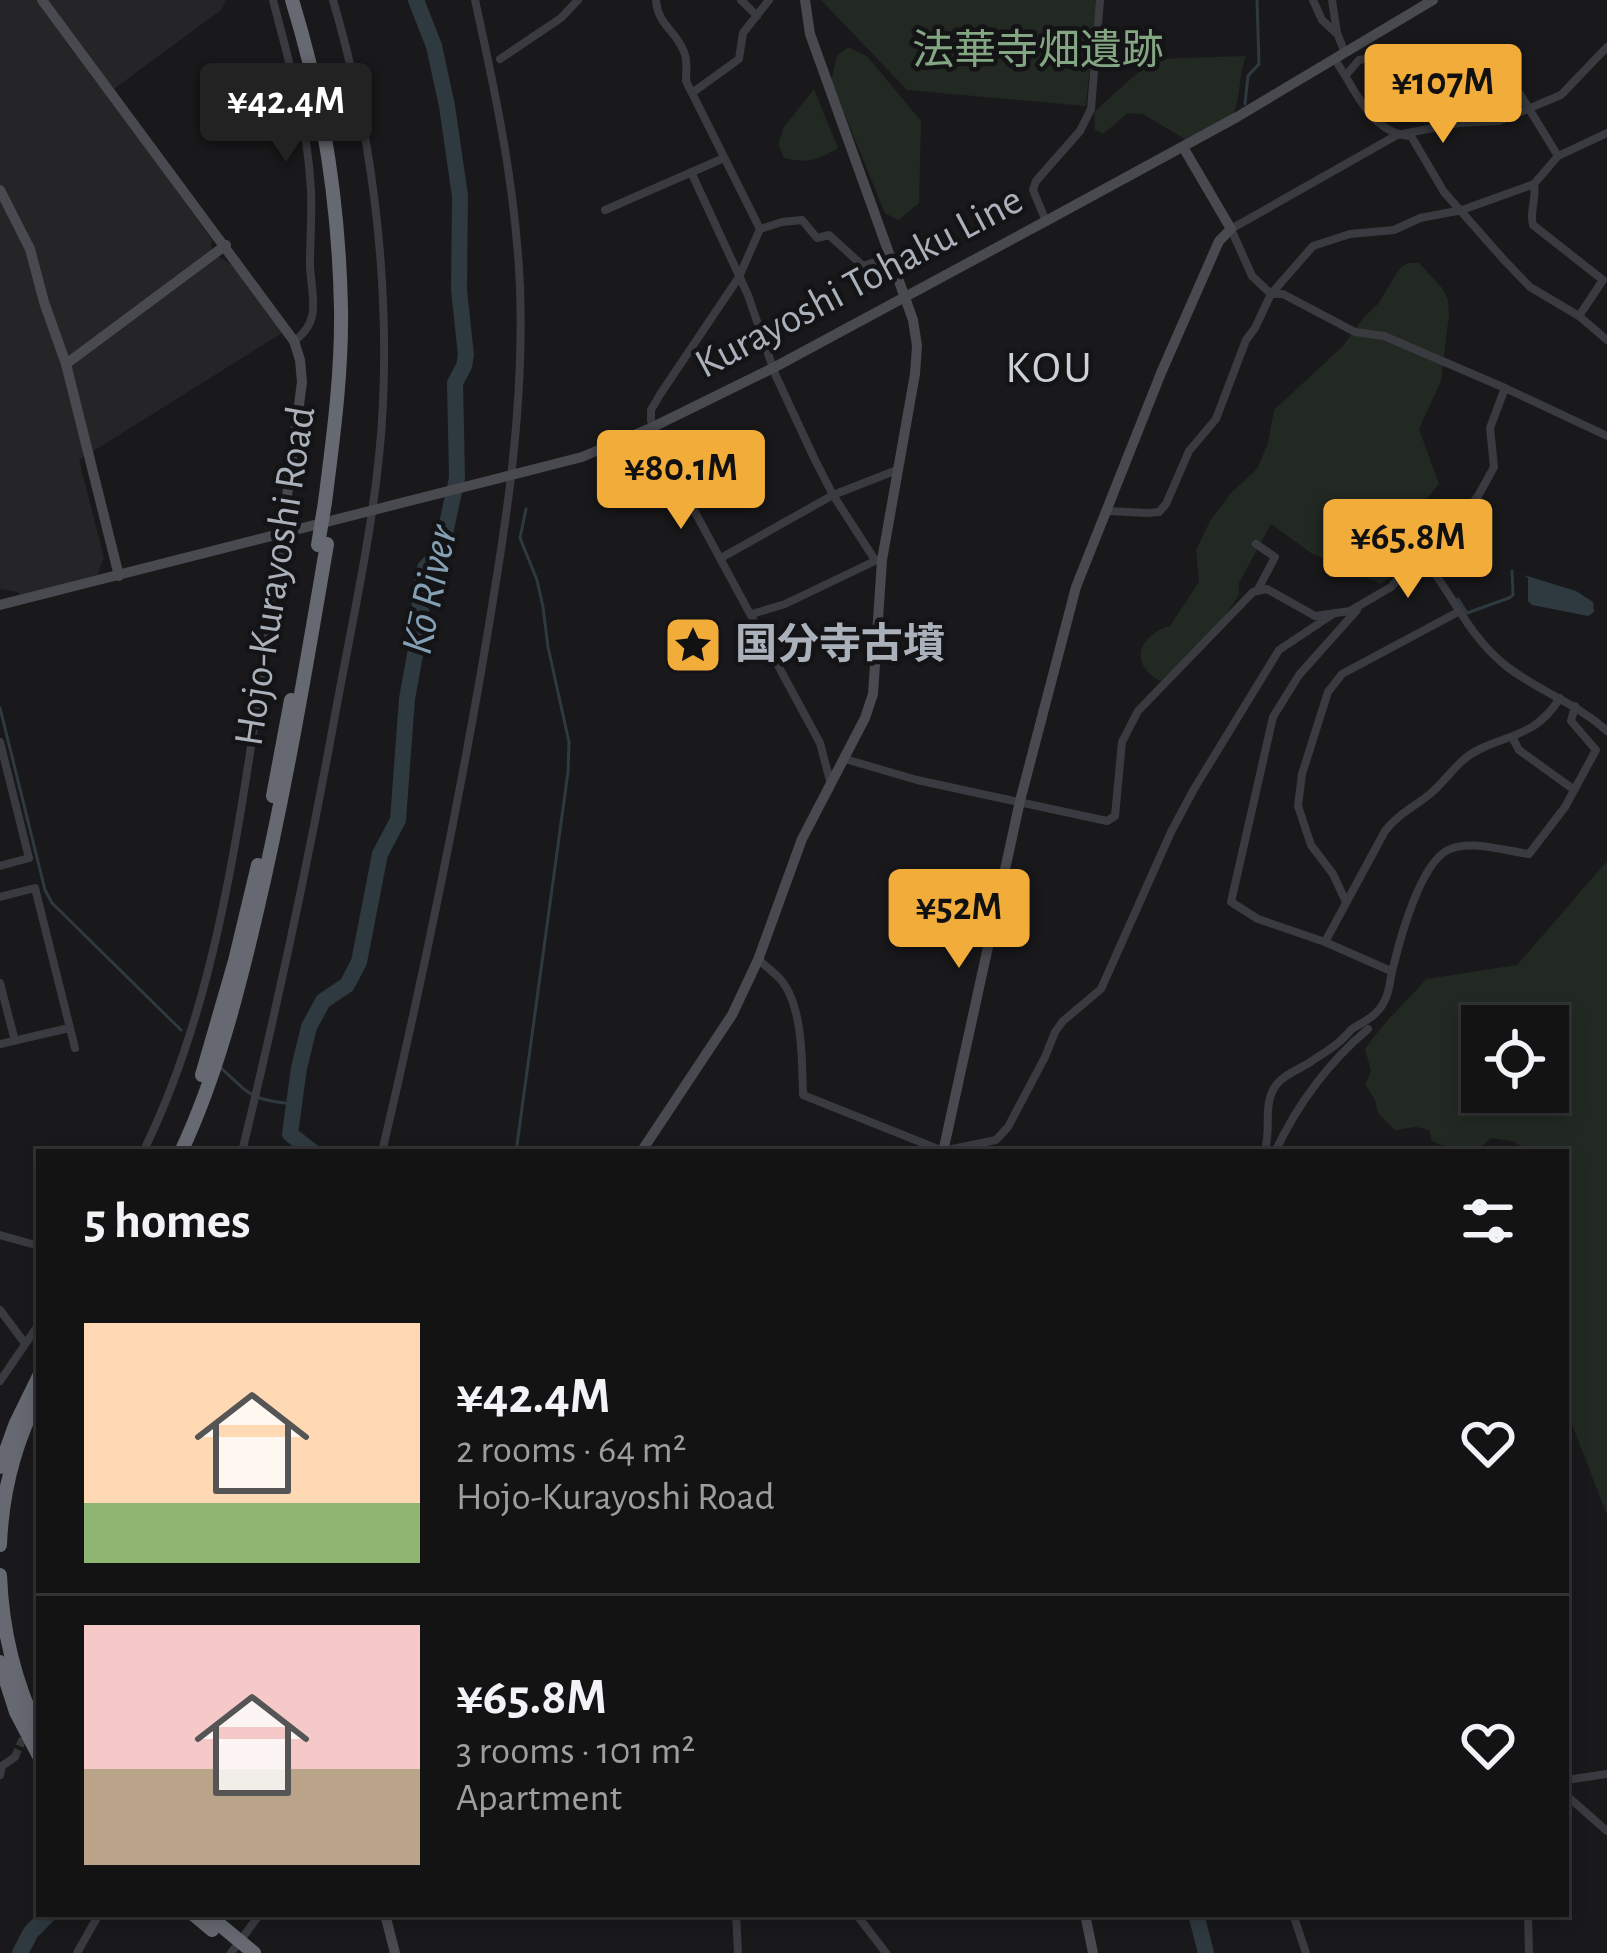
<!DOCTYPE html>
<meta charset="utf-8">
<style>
body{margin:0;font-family:"Alegreya Sans","Noto Sans JP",sans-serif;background:#202022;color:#f1f3f6;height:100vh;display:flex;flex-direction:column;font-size:45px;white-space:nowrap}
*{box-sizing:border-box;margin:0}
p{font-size:39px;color:#9d9ea0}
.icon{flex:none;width:66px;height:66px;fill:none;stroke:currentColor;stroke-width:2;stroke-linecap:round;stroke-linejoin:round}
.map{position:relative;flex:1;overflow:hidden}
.panel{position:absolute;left:36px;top:1149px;width:1533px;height:768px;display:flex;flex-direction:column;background:#131314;border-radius:0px;box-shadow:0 6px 18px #0003,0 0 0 3px #323234}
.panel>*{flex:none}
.buttons{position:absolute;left:1461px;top:1005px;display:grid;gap:24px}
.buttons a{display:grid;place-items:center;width:108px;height:108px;border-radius:0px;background:#131314;box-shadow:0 6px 18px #0003,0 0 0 3px #323234;font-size:60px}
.price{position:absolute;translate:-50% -102px;padding:0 27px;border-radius:12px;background:#f2ac3a;color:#111;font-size:39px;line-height:78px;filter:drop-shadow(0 3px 6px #0008)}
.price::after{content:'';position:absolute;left:50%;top:72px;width:36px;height:27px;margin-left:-18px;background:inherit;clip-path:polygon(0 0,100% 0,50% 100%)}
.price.current{background:#222;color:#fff}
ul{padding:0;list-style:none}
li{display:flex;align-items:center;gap:36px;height:300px;padding:0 48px}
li+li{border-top:3px solid #323234}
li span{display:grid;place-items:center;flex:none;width:336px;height:240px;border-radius:0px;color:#555}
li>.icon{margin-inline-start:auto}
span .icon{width:144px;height:144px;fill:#fffc;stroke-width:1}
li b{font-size:51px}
h2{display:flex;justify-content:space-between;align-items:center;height:144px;padding:0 48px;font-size:51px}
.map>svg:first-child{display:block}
</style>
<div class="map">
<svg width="1607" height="1953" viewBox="0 0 1607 1953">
<rect width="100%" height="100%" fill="#19191b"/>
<!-- built -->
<polygon fill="#252528" points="0,0 226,0 221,10 107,94 212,240 211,251 235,267 282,333 79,460 104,558 97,575 19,595 18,592 0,589"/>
<!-- green -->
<g fill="#212922" fill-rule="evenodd">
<polygon points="821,0 1097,0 1086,104 1085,106 907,90"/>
<polygon points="848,47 867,56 921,121 919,203 898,220 885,213 831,81 837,56"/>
<path d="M1246 56C1239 72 1240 105 1232 116 1223 127 1201 134 1188 141L1143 114 1128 113 1103 134 1095 130 1094 112 1153 59Z"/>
<path d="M814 89 838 148C818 160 807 164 784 158L778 144 784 127Z"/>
<path d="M1408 263H1419L1442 288 1448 300 1449 314 1441 381 1419 429 1439 484 1418 510 1407 564 1381 584 1311 553 1271 524 1239 583V595L1210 638 1164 683C1158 679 1151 677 1147 671 1130 651 1150 631 1170 626L1199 582 1196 550 1210 521 1230 494 1257 469 1268 443 1274 410 1343 346 1363 318 1378 304 1400 268Z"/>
<path d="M1607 861V1515L1566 1409V1152H1532L1512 1141 1491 1138 1475 1152H1456L1432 1141 1429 1130 1416 1127 1395 1130 1378 1113 1375 1100 1365 1084 1371 1071 1365 1049C1382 1023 1406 1003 1426 979L1517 965ZM1482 1026H1548V1092H1482Z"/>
</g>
<!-- water -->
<polygon fill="#2f3940" points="1524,575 1576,591 1593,602 1594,612 1588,616 1532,605 1528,601 1528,578"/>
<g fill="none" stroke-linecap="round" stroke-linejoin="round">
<!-- stream -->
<g stroke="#2f3940" stroke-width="3">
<polyline points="1245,104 1248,76 1259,64 1257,0"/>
<polyline points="1458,599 1467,613 1509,598 1513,595 1512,571"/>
<polyline points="0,708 45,890 52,903 181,1030"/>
<path d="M221 1068C251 1096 252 1100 294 1104"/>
<polyline points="516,1152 568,772 569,742 548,647 543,607 537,580 520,538 526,509"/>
</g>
<!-- river -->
<g stroke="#2f3940" stroke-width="16">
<polyline points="313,1152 290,1134 299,1068 309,1027 323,1001 347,985 359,962 380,854 398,820 407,699 422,616 419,599 425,568 436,556 444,538 457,478 455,383 464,366 466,355 459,290 460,196 447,106 434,46 416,0"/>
<polyline points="1196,1914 1206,1953"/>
<polyline points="20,1953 31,1932 49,1914"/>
</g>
<!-- street-tunnel -->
<g stroke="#36373b" stroke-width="8" stroke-dasharray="8 4" stroke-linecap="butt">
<polyline points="32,1717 39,1699"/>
<polyline points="15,1757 26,1731"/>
</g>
<!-- street -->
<g stroke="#3a3b40" stroke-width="8">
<path d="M273 0C289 62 308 126 311 191 312 216 310 240 310 265 311 295 323 321 294 341"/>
<path d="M656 0C658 26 676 30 684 52 688 61 686 72 686 81L760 229 739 277 661 393 651 410V421L689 501 820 743 830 781"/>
<polyline points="741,0 757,16"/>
<polyline points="1313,0 1322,20 1335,32"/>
<polyline points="1332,0 1337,33 1345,53"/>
<polyline points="1607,47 1561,95 1499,121 1459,123 1397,135 1231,229 1252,276 1271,294 1283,294 1355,332 1384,336 1505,388 1607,436"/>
<polyline points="500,59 561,18 578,0"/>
<path d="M1335 60C1356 89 1370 134 1411 136L1444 192 1504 260 1530 287 1579 316 1607 340"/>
<polyline points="1346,75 1359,60 1372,58 1466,78 1520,94 1558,156"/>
<polyline points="692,93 739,59 743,33 769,0"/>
<polyline points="691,172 748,295 775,374 815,460 833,495 875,560"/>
<path d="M1534 184C1537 199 1529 211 1533 225L1603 280 1579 316"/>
<polyline points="605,210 724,158"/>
<polyline points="1046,221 1033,190 1036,181 1080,131 1091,109 1100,0"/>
<polyline points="760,229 782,222 802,220 817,238 829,235 863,266 890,257"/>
<polyline points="1107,511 1148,513 1159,512 1166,504 1189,451 1216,419 1246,340 1255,328 1271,294 1313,246 1350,234 1394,230 1420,218 1462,210 1526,187 1534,184 1558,156 1607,133"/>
<polyline points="1256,544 1275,557 1257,591"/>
<path d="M1420 554C1451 590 1467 635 1505 665 1537 691 1577 703 1607 731"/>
<polyline points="721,558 833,495 897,470"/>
<polyline points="1357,610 1299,675 1273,717 1231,902 1258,919 1325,942 1391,971"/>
<polyline points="752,614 785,604 877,560"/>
<polyline points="1512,737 1519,750 1573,789"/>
<polyline points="0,742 29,858 0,866"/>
<polyline points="845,759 917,780 1107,821 1115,816 1122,742 1138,711 1253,592 1267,589 1315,616 1350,611 1391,587 1420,554 1448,535 1478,496 1494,467 1490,428 1505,388"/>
<polyline points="0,897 35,888 75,1048"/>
<polyline points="1346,902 1333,874 1311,845 1298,806 1302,774 1328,692 1342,674 1458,612"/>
<path d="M1325 942 1385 831C1398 814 1414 807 1430 794 1448 779 1458 759 1480 749 1515 733 1537 734 1560 698"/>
<path d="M759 960C766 967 775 973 781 980 803 1006 802 1062 803 1095L943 1151 996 1140 1008 1127 1045 1057 1055 1032 1063 1021 1101 989 1171 832 1194 789 1279 650 1333 614"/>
<polyline points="0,983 15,1041"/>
<polyline points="0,1044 69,1028"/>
<path d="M143 1152C229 978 244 770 277 581L282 534"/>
<path d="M242 1152C276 1011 307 869 333 726 352 620 378 512 383 404 389 269 371 129 333 0"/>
<path d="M382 1152C419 995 452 837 480 678 502 549 525 420 520 288 516 190 496 95 475 0"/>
<path d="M1264 1152C1272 1132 1263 1110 1273 1090 1279 1077 1297 1070 1309 1063 1319 1056 1330 1050 1339 1042 1343 1039 1349 1032 1352 1029 1363 1022 1373 1018 1381 1007 1391 993 1389 979 1394 964 1401 935 1421 863 1448 850 1470 839 1506 851 1529 854L1565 807 1596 750 1571 721 1575 706"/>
<path d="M1275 1152C1297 1105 1329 1062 1368 1029"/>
<polyline points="0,1235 39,1246"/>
<polyline points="0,1310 24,1342"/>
<polyline points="0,1381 39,1324"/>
<polyline points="0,1775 2,1766 15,1757"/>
<polyline points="1566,1780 1607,1774"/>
<polyline points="1566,1795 1607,1831"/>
<polyline points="736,1914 738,1953"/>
<polyline points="856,1914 886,1953"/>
<polyline points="1293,1914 1306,1953"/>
<polyline points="1528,1914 1529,1953"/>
<polyline points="77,1953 99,1914"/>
<polyline points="231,1953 260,1914"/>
</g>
<!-- secondary -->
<g stroke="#484a50" stroke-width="10">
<polyline points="42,0 294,341 300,360 302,382 282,534"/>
<polyline points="0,190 30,249 44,302 66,364 119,576"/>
<polyline points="66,364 226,245"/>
<polyline points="0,605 582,457 653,427 775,367 1046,221 1237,117 1433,0"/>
<polyline points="641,1152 732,1015 758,960 802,839 865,718 873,694 882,560 915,374 917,346 913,320 810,34 805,0"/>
<polyline points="943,1152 1020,801 1076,587 1161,373 1219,241 1231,229 1183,147"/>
<polyline points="385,1914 395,1953"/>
<polyline points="1085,1914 1093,1953"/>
</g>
<!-- highway -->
<g stroke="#666971" stroke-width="14">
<path d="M292 0C323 100 339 205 341 309 342 374 333 439 325 502"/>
<polyline points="273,796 291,700"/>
<polyline points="202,1075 235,961 258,865"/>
<path d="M181 1152C216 1077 237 996 256 915 285 792 306 668 327 544"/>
<polyline points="0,1467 16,1423 39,1376"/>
<path d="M0 1545C2 1493 15 1442 39 1396"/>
<path d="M0 1575C2 1631 15 1683 39 1733"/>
<polyline points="0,1662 16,1712 39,1756"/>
</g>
<!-- highway-bridge -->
<g stroke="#666971" stroke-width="14">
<polyline points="318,545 325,502"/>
<polyline points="193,1914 212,1930"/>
<polyline points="207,1914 254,1953"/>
</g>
</g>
<!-- icons -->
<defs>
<g id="sight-square" transform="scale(3)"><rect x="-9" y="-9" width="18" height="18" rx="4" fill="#f2ac3a" stroke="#141416"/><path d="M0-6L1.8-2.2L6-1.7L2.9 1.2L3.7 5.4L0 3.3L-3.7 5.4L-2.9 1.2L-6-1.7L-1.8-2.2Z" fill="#111"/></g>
</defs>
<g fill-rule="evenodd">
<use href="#sight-square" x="693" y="645"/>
</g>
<g text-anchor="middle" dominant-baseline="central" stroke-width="9" stroke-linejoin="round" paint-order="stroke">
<!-- park labels -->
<g font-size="42" fill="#83a683" stroke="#141416">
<text x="1038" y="51">法華寺畑遺跡</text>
</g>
<!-- street labels -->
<g font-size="42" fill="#abb1bb" stroke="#141416">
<text transform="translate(859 282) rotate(-28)">Kurayoshi Tohaku Line</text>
<text transform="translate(275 576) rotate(-81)">Hojo-Kurayoshi Road</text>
</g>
<!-- poi labels -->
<g font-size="42" font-weight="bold" fill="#abb1bb" stroke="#141416" text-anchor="start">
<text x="735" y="645">国分寺古墳</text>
</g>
<!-- neighbourhood labels -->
<g font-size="45" letter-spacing="3" fill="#ccd0d7" stroke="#141416">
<text x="1050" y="368">KOU</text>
</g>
<!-- water labels -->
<g font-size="45" font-style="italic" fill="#83a0b5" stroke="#141416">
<text transform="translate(430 590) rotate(-78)">Kō River</text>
</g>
</g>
</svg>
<div class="buttons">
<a><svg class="icon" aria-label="locate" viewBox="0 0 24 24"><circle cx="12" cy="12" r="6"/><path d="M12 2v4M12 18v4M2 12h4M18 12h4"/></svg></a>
</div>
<b class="price" style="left:1443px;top:146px">¥107M</b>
<b class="price current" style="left:286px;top:165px">¥42.4M</b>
<b class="price" style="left:681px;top:532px">¥80.1M</b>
<b class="price" style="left:1408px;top:601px">¥65.8M</b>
<b class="price" style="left:959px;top:971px">¥52M</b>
<section class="panel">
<h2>5 homes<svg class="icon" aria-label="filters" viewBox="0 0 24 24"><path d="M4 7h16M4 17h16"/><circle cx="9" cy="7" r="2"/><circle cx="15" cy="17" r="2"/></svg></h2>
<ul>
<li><span style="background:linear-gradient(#ffd9b3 75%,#8fb573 0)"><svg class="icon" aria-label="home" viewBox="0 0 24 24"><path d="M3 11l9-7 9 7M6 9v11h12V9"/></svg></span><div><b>¥42.4M</b><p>2 rooms · 64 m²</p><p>Hojo-Kurayoshi Road</p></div><svg class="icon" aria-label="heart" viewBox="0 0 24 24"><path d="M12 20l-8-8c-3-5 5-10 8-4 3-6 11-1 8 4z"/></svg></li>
<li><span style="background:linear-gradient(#f6c9c9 60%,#b9a48a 0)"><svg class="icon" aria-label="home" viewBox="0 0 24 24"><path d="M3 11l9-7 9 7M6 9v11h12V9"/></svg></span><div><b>¥65.8M</b><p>3 rooms · 101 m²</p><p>Apartment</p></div><svg class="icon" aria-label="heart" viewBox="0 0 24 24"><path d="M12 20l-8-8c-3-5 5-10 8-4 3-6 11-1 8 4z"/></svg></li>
</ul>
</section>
</div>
